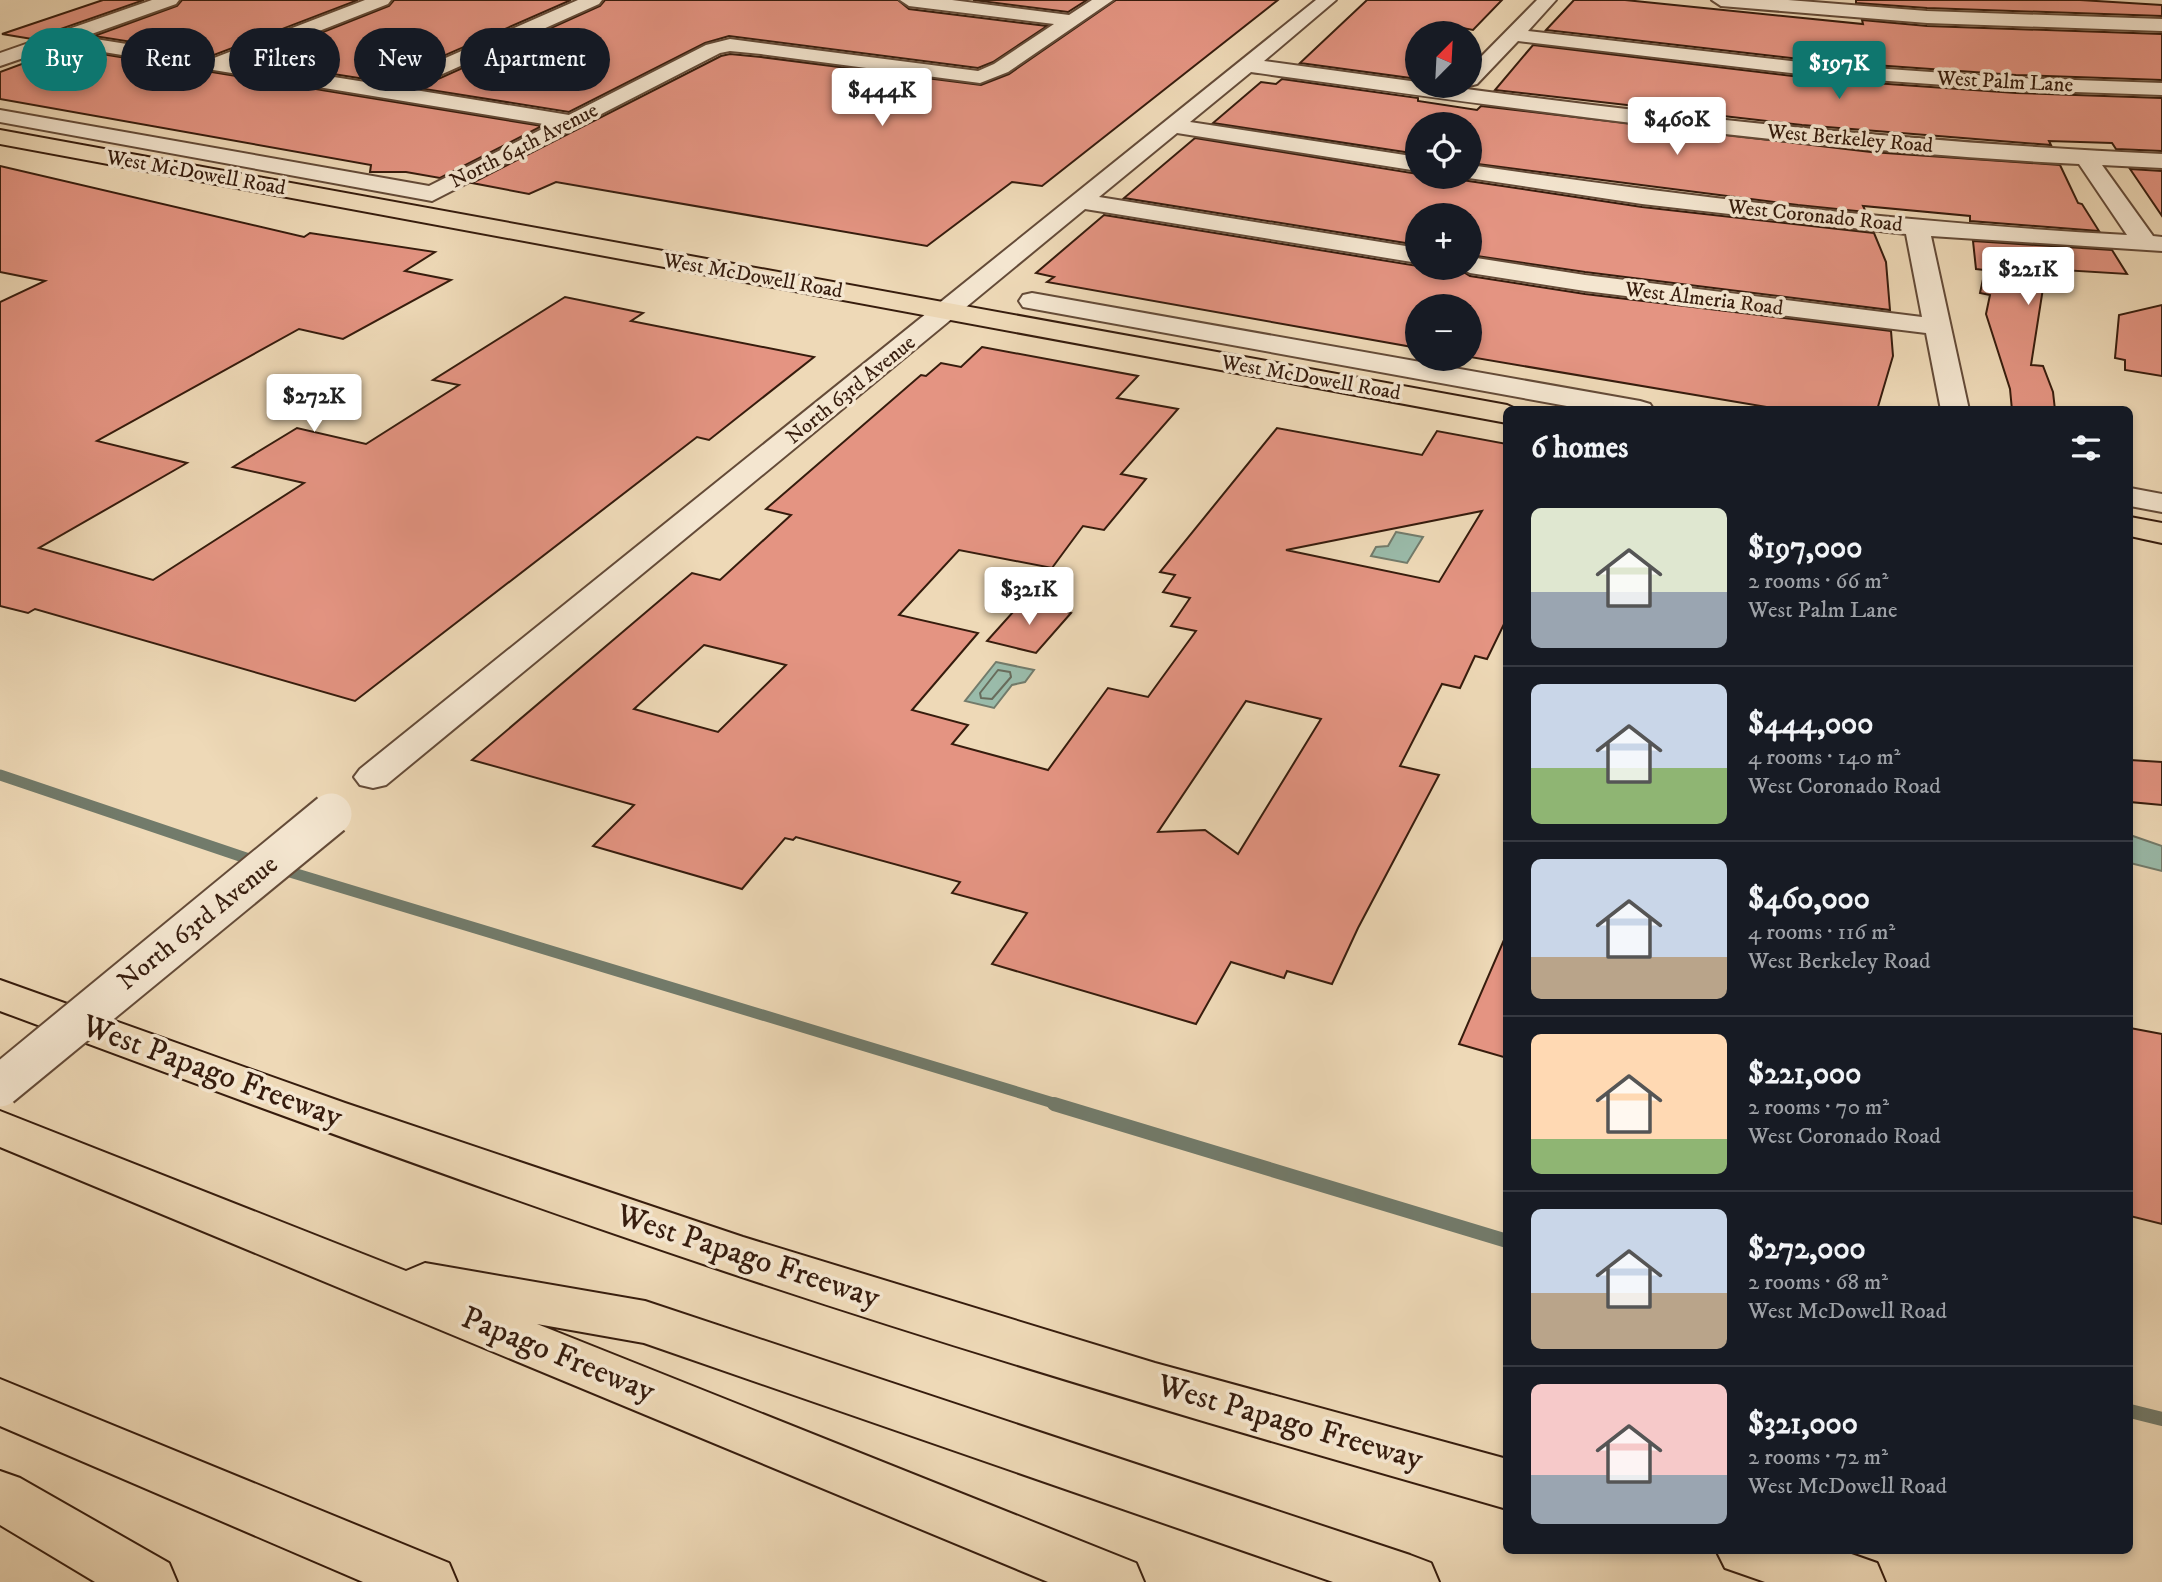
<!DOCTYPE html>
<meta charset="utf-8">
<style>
body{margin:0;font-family:"IM FELL DW Pica",serif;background:#20242c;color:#f1f3f6;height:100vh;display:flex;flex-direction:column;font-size:26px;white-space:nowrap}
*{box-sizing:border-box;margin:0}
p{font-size:23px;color:#9ea1a6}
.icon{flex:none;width:38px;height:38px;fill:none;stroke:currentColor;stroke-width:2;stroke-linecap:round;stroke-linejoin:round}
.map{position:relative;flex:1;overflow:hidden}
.drawer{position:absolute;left:1503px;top:406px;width:630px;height:1148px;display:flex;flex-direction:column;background:#171b24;border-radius:10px;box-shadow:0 4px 10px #0003}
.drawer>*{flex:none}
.banner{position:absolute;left:21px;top:28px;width:665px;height:63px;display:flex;gap:14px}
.needle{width:46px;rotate:24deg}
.buttons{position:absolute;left:1405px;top:21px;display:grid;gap:14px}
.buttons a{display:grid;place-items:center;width:77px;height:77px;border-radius:50%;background:#171b24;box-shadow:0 4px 10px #0003;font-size:35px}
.price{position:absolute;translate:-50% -60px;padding:0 16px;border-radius:7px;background:#fff;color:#222;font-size:23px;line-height:46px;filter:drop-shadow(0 2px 4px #0008)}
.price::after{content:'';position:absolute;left:50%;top:42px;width:21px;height:16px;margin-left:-10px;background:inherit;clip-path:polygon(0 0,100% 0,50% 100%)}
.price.on{background:#0f766e;color:#fff}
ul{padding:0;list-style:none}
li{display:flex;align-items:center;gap:21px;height:175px;padding:0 28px}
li+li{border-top:2px solid #363941}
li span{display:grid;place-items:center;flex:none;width:196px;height:140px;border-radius:10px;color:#555}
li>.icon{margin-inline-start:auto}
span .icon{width:84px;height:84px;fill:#fffc;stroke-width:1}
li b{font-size:30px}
h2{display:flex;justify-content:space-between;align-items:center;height:84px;padding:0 28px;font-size:30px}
.chip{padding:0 24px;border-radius:32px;background:#171b24;box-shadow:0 4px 10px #0003;font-size:24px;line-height:63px}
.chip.on{background:#0f766e;color:#fff}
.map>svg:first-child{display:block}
</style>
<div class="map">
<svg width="2162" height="1582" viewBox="0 0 2162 1582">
<rect width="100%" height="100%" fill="#eed9b7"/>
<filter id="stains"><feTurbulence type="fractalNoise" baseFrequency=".00286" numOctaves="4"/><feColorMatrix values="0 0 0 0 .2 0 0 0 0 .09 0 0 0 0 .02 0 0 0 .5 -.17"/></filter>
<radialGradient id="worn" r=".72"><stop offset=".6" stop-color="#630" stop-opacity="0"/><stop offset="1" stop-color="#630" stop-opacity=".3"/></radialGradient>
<!-- water -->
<g fill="#9abbaa" stroke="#727b6b" stroke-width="2">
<polygon points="1396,532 1423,537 1407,563 1371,556 1376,547 1388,546"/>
<polygon points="996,662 1034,670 1025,682 1012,685 994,708 965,701"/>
<polygon points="2130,835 2162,846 2162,871 2130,863"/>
</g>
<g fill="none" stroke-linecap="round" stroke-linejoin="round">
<!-- shore -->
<polygon stroke="#686c5c" stroke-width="2" points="998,670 1010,672 1011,677 992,699 981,698 980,693"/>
<!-- stream-far1 -->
<g stroke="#727b6b" stroke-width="11">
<polyline points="0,775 258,862"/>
<polyline points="280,869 1060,1105"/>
</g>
<!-- stream -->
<g stroke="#727b6b" stroke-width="14">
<polyline points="1054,1104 1507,1241"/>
<polyline points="2130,1411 2162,1419"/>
</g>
</g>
<!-- building -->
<g fill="#e49482" stroke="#361c0d" stroke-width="2" fill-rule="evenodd">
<polygon points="103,0 144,0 32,39 2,34"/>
<polygon points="182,0 358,0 214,55 94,36 177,6"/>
<polygon points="394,0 571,0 384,82 250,61 389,6"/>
<polygon points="605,0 898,0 909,9 1047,26 993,62 978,68 729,36 705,43 569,112 418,88 600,6"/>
<polygon points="973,0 1087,0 1068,12"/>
<polygon points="1116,0 1278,0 1042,186 1012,182 927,246 556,182 529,194 472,183 721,56 730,54 761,57 981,85 1009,74"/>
<polygon points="1367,0 1502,0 1473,30 1463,28 1458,33 1418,33 1418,79 1300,63"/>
<polygon points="1574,0 1625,0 1863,24 1862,20 1927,26 2162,34 2162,80 2016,75 1817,61 1546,30"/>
<polygon points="1856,0 2080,0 2162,5 2162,16 1927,8 1856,3"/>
<polygon points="1533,45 1817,79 2016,93 2162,98 2162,151 2116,149 2112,143 2049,141 2051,145 1802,125 1495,90"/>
<polygon points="65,48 542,126 440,178 406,172 370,172 371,165 0,99 0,72"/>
<polygon points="1282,79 1418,98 1418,101 1477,110 1481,106 1871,152 2060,165 2078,203 2082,204 2099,231 1970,221 1970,216 1863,206 1866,212 1798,205 1470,163 1470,124 1418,124 1418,154 1213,123 1261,82 1276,84"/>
<polygon points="1195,138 1418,174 1418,177 1459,177 1462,180 1642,207 1874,233 1886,262 1890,310 1585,272 1470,255 1470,215 1418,215 1418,245 1124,198"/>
<polygon points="0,166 304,237 310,233 435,252 405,271 451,280 343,339 299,329 97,441 187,463 39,548 153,580 304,483 233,467 297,428 366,444 459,385 433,380 565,297 643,313 631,321 814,357 709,440 697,437 355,701 35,609 28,613 0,606 0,302 45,281 0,272"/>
<polygon points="2130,169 2162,171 2162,216"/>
<polygon points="1104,215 1418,266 1418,268 1457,268 1470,276 1585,294 1891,331 1893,356 1877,410 1784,410 1470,357 1470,306 1418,306 1418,348 1047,282 1054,277 1036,273"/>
<polygon points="1973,241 2112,250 2127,274 2046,269 2031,365 2043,366 2053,392 2055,410 2012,410 2010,389 1986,314 1990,295 1980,293 1985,270 1976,269"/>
<polygon points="2162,305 2162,376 2125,370 2125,360 2115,358 2119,315"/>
<path d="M982 347 1138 376 1117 398 1178 409 1121 474 1146 479 1104 530 1083 526 1052 568 959 550 899 615 978 633 912 710 968 725 952 744 1048 770 1108 688 1148 697 1196 631 1171 626 1190 598 1163 592 1175 575 1160 572 1277 428 1422 455 1437 431 1507 444V618L1487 659 1475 656 1460 688 1442 684 1400 766 1439 775 1358 928 1332 984 1287 971 1284 978 1231 962 1196 1024 992 964 1027 913 952 893 960 882 796 837 793 840 785 838 742 889 593 846 634 805 472 760 692 573 720 580 791 515 766 509 921 375 926 376 941 363 961 367ZM1482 511 1439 582 1286 550ZM704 645 786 665 718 732 634 709ZM1246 701 1321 719 1238 854 1205 830 1158 832Z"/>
<polygon points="1023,601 1071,613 1036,653 987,641"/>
<polygon points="2130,760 2162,762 2162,805 2130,802"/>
<polygon points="1507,933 1507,1058 1459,1044"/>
<polygon points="2130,1028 2162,1034 2162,1224 2130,1216"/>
</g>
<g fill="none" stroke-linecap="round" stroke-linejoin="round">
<!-- minor casing -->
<g stroke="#644b38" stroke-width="4">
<g id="minor">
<polygon points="152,0 179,0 176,4 83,37 214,58 365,0 391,0 388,4 240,62 384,85 578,0 602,0 599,4 409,89 569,115 706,45 730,39 978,71 994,64 1054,24 909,6 900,0 952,0 1069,15 1092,0 1113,0 1008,72 980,83 761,54 730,51 720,53 432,201 0,122 0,110 429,186 550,125 61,45 0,66 0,53"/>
<path d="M1316 0H1336L1264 61 1418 82V86H1444C1683 118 1921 143 2162 154V168L2102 165 2153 236 2162 237V251L1931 236 1969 410H1941L1926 333 1585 291 1470 273 1459 268H1470V257L1585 275 1922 317 1906 234 1642 204 1462 177H1470V165C1688 197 1907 223 2127 235L2079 164C1801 150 1526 110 1251 72L1190 122 1418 157V171L1177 133 1099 197 1418 248V263L1085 209 386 785 373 788 360 785 354 777 360 769Z"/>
<polygon points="1537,0 1556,0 1528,31 1817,64 2016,78 2162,83 2162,95 2016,90 1817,76 1518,41 1477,84 1469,86 1470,68"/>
<polygon points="1712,0 1788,0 1927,11 2162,19 2162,31 1927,23 1721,6"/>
<polygon points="1032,293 1640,401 1650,404 1654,410 1589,410 1023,307 1019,301 1023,295"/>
<polygon points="2130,488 2162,494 2162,512 2130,506"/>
</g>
</g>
<!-- major casing -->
<g stroke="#361c0d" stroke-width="4">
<g id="major">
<polygon points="0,130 1507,405 1518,410 1507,410 1507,423 0,144"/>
<polygon points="2130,517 2162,523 2162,543 2130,536"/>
<path d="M0 980 345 1103 743 1237 1155 1363 1507 1459V1509C1243 1434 981 1357 721 1270 479 1189 239 1100 0 1011Z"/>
<polygon points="1716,1550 1840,1550 1877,1563 1885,1582 1765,1582 1725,1568"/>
</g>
</g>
<!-- highway casing -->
<g stroke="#361c0d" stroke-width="4">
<g id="highway">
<polygon points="0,1111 406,1271 425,1263 645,1301 1410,1555 1431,1563 1439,1582 1333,1582 644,1343 537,1324 1136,1563 1144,1582 1048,1582 0,1147"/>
<polygon points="0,1379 449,1563 457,1582 363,1582 0,1426"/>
<polygon points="0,1471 20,1478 169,1563 177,1582 95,1582 0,1525"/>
</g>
</g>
<!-- minor -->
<use href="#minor" fill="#f4e6d0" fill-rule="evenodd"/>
<!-- major -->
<use href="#major" fill="#eed9b7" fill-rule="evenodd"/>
<!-- highway -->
<use href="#highway" fill="#eed9b7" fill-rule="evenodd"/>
<!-- minor-bridge casing -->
<g stroke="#644b38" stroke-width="45" stroke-linecap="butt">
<polyline id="minor-bridge" points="0,1086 331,814"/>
</g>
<!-- minor-bridge -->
<use href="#minor-bridge" stroke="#f4e6d0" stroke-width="41"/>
</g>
<g text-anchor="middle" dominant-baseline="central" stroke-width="7" stroke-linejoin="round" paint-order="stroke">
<!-- far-street labels -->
<g font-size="21" fill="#361c0d" stroke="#f4e6d0">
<text transform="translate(2005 82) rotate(3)">West Palm Lane</text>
<text transform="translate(1850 139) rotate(5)">West Berkeley Road</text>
<text transform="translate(524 146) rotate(-27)">North 64th Avenue</text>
<text transform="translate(196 173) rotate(10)">West McDowell Road</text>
<text transform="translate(1815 216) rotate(6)">West Coronado Road</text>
<text transform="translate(753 276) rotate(10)">West McDowell Road</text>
<text transform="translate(1704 299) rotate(7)">West Almeria Road</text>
<text transform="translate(1311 378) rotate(10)">West McDowell Road</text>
<text transform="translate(851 390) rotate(-39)">North 63rd Avenue</text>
</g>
<!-- street labels -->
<g font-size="26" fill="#361c0d" stroke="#f4e6d0">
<text transform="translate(198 923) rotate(-39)">North 63rd Avenue</text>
</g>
<!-- near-street labels -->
<g font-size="32" fill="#361c0d" stroke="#f4e6d0">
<text transform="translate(212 1072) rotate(20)">West Papago Freeway</text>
<text transform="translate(748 1257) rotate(18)">West Papago Freeway</text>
<text transform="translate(558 1355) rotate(22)">Papago Freeway</text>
<text transform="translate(1290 1423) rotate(16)">West Papago Freeway</text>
</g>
</g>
<rect width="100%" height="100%" filter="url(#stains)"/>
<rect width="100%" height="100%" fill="url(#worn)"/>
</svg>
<div class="buttons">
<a><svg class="needle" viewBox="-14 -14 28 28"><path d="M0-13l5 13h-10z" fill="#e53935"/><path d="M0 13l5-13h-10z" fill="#9ea1a6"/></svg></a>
<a><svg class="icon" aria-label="locate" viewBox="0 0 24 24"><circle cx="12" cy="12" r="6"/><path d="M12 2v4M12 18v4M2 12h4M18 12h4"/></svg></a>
<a>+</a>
<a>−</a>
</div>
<b class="price on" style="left:1839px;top:101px">$197K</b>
<b class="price" style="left:882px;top:128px">$444K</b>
<b class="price" style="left:1677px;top:157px">$460K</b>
<b class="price" style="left:2028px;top:307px">$221K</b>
<b class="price" style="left:314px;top:434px">$272K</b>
<b class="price" style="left:1029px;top:627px">$321K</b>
<div class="banner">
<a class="chip on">Buy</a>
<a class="chip">Rent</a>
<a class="chip">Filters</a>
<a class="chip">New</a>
<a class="chip">Apartment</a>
</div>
<section class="drawer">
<h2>6 homes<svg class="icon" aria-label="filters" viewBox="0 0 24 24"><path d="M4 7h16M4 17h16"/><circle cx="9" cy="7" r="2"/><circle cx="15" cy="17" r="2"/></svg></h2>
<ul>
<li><span style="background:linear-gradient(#dfe7d0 60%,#9aa5b1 0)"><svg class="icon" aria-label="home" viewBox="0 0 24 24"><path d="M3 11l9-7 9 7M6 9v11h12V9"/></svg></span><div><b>$197,000</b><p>2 rooms · 66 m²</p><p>West Palm Lane</p></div></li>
<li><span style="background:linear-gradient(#c9d6e8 60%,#8fb573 0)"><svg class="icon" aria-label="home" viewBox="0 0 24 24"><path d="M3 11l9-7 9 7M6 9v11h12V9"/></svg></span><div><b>$444,000</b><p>4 rooms · 140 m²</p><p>West Coronado Road</p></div></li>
<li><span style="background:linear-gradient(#c9d6e8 70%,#b9a48a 0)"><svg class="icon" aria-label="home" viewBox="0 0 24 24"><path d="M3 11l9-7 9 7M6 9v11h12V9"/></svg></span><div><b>$460,000</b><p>4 rooms · 116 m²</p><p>West Berkeley Road</p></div></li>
<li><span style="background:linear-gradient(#ffd9b3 75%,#8fb573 0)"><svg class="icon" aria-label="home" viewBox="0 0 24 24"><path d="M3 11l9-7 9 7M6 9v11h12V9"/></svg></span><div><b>$221,000</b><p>2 rooms · 70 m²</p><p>West Coronado Road</p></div></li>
<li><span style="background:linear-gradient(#c9d6e8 60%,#b9a48a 0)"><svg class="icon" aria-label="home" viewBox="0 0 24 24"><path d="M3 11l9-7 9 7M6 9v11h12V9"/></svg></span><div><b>$272,000</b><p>2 rooms · 68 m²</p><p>West McDowell Road</p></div></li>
<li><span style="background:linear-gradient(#f6c9c9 65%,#9aa5b1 0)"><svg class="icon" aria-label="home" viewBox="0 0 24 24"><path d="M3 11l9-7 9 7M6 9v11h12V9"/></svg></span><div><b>$321,000</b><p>2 rooms · 72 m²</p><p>West McDowell Road</p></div></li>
</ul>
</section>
</div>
